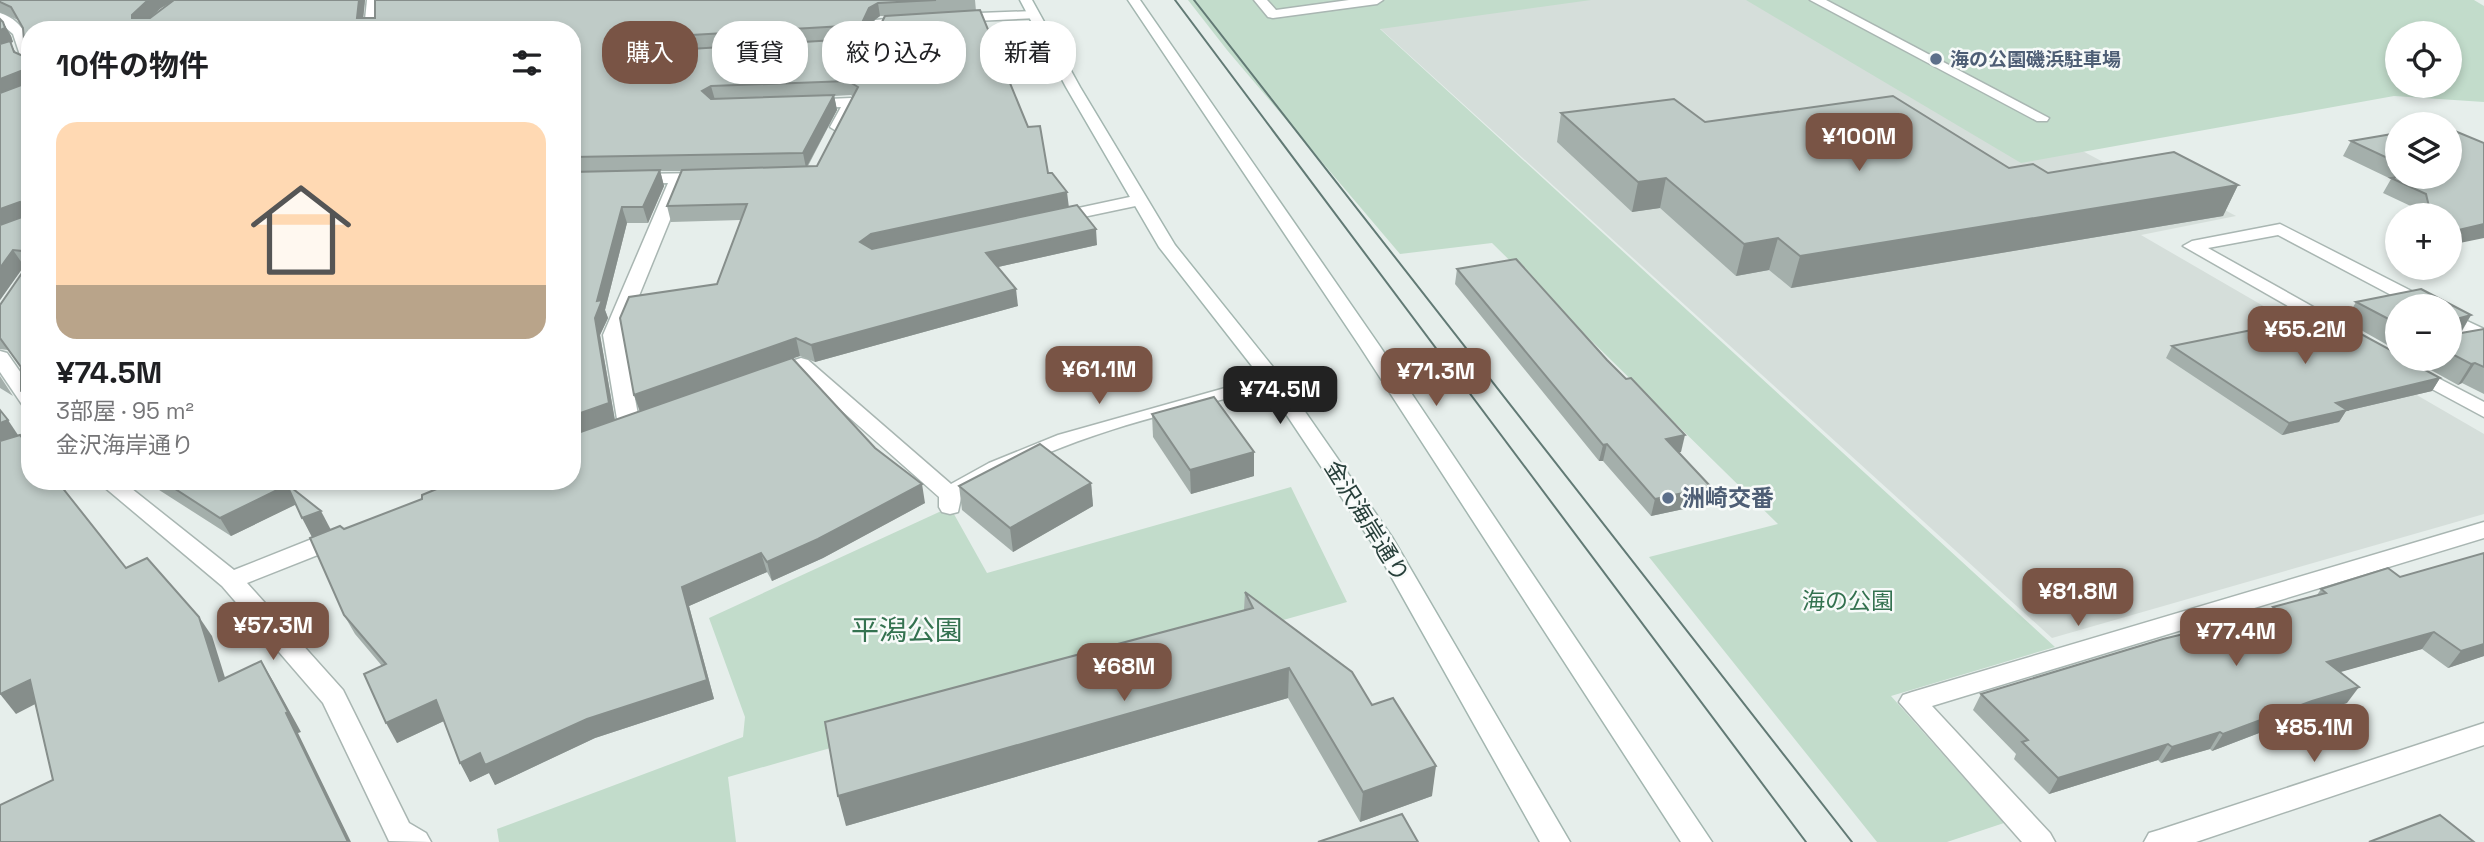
<!DOCTYPE html>
<html lang="ja">
<meta charset="utf-8">
<style>
body{margin:0;font-family:"Space Grotesk","Noto Sans JP",sans-serif;background:#f2f2f2;color:#202124;height:100vh;display:flex;flex-direction:column;font-size:26px;white-space:nowrap}
*{box-sizing:border-box;margin:0}
p{font-size:23px;color:#757577}
.icon{flex:none;width:38px;height:38px;fill:none;stroke:currentColor;stroke-width:2;stroke-linecap:round;stroke-linejoin:round}
.map{position:relative;flex:1;overflow:hidden}
.details{position:absolute;left:21px;top:21px;width:560px;height:469px;display:flex;flex-direction:column;background:#fff;border-radius:28px;box-shadow:0 4px 10px #0003}
.details>*{flex:none}
.banner{position:absolute;left:602px;top:21px;width:665px;height:63px;display:flex;gap:14px}
.buttons{position:absolute;left:2385px;top:21px;display:grid;gap:14px}
.buttons a{display:grid;place-items:center;width:77px;height:77px;border-radius:50%;background:#fff;box-shadow:0 4px 10px #0003;font-size:35px}
.price{position:absolute;translate:-50% -60px;padding:0 16px;border-radius:14px;background:#795445;color:#fff;font-size:23px;line-height:46px;filter:drop-shadow(0 2px 4px #0008)}
.price::after{content:'';position:absolute;left:50%;top:42px;width:21px;height:16px;margin-left:-10px;background:inherit;clip-path:polygon(0 0,100% 0,50% 100%)}
.price.active{background:#222;color:#fff}
ul{padding:0;list-style:none}
li{display:grid;align-content:center;gap:14px;height:371px;padding:0 35px}
li+li{border-top:2px solid #e0e0e0}
li span{display:grid;place-items:center;height:217px;border-radius:21px;color:#555}
li>.icon{margin-inline-start:auto}
span .icon{width:126px;height:126px;fill:#fffc;stroke-width:1}
li b{font-size:30px}
h2{display:flex;justify-content:space-between;align-items:center;height:84px;padding:0 35px;font-size:30px}
.tag{padding:0 24px;border-radius:28px;background:#fff;box-shadow:0 4px 10px #0003;font-size:24px;line-height:63px}
.tag.active{background:#795445;color:#fff}
.map>svg:first-child{display:block}
</style>
<div class="map">
<svg width="2484" height="842" viewBox="0 0 2484 842">
<rect width="100%" height="100%" fill="#e6eeeb"/>
<!-- built -->
<polygon fill="#d5deda" points="1557,0 1750,0 2075,147 2137,180 2161,176 2236,216 2141,235 2484,434 2484,514 2052,638 1374,23"/>
<!-- green -->
<g fill="#c2dccb" fill-rule="evenodd">
<polygon points="1188,0 1591,0 1380,29 2055,647 1891,696 2004,823 1947,842 1877,842 1649,557 1778,524 1492,243 1400,254 1227,50"/>
<path d="M1746 0H2474L2484 6V102L2394 96 2021 163ZM2398 33H2450V86H2398Z"/>
<polygon points="1291,487 1347,602 728,777 736,842 499,842 497,829 743,737 745,717 709,618 950,507 987,573"/>
</g>
<g fill="none" stroke-linecap="round" stroke-linejoin="round">
<!-- lane casing -->
<g stroke="#a9b6b2" stroke-width="3">
<g id="lane">
<polygon points="1254,0 1267,0 1276,10 1349,0 1383,0 1377,4 1273,18 1268,17"/>
<polygon points="1810,0 1826,0 2049,118 2047,121 2037,121"/>
</g>
</g>
<!-- street casing -->
<g stroke="#a9b6b2" stroke-width="3">
<g id="street">
<polygon points="367,0 379,0 378,30 364,30"/>
<polygon points="1033,11 1039,15 1038,18 953,22 947,18 953,14"/>
<path d="M0 13C27 22 30 43 30 68L23 64 13 34 0 23Z"/>
<polygon points="911,17 916,18 916,24 885,27 875,48 856,50 849,46 851,43 865,41 875,20"/>
<polygon points="851,98 858,102 846,127 838,132 830,127 841,107 806,108 799,104 806,100"/>
<polygon points="707,173 715,178 713,181 685,183 623,335 640,425 636,430 622,430 618,425 603,335 668,183 634,184 626,179 634,174"/>
<polygon points="1139,195 1147,200 1145,204 1055,223 1047,218 1055,213"/>
<polygon points="2280,224 2433,302 2435,306 2412,306 2278,235 2208,248 2349,327 2352,331 2342,337 2183,246 2192,241"/>
<polygon points="2450,313 2484,329 2484,343 2450,327"/>
<polygon points="0,351 7,353 30,386 30,408 23,406 0,372"/>
<path d="M801 358 808 360 951 484 989 463 1058 435 1257 379 1274 375 1281 377 1284 381 1281 385C1173 412 1056 436 961 498L958 512 950 514 942 512 939 507V497L798 372 771 380 764 378 761 374 764 370Z"/>
<polygon points="2413,365 2484,402 2484,417 2406,375 2403,371 2406,367"/>
<polygon points="97,481 122,481 234,570 332,531 340,529 348,531 352,537 348,543 247,583 343,690 409,823 426,833 431,842 389,841 323,703 222,586"/>
<polygon points="2484,522 2484,538 1932,706 2050,833 2055,842 2022,842 1899,702 1903,695 1912,692"/>
<polygon points="2484,723 2484,745 2196,842 2144,842 2149,833 2159,830"/>
</g>
</g>
<!-- secondary casing -->
<g stroke="#a3b6b0" stroke-width="3">
<g id="secondary">
<polygon points="1020,0 1032,0 1080,87 1175,245 1281,377 1392,537 1570,842 1540,842 1374,546 1266,384 1159,247 1066,87"/>
<polygon points="1128,0 1140,0 1379,345 1712,842 1681,842 1359,345"/>
</g>
</g>
<!-- lane -->
<use href="#lane" fill="#fff" fill-rule="evenodd"/>
<!-- street -->
<use href="#street" fill="#fff" fill-rule="evenodd"/>
<!-- secondary -->
<use href="#secondary" fill="#fff" fill-rule="evenodd"/>
<!-- tram -->
<g stroke="#627a75" stroke-width="2">
<polyline points="1175,0 1806,842"/>
<polyline points="1194,0 1852,842"/>
</g>
</g>
<!-- wall -->
<g fill="#a4afab" fill-rule="evenodd">
<path d="M0 0H365L363 18H375V0H975L976 11 1048 173 1069 207 1097 245 998 267 1018 306 815 362 800 356 793 358 925 503 823 558 772 581 767 572 689 606 714 699 595 738 495 785 489 773 470 782 444 721 397 743 382 666 355 634 344 615V529L572 481V30H30V405L21 391V368L8 350 0 349V305L22 273V269L0 300V19L3 22 11 36 13 42 10 43 16 53 23 56 25 54 23 28 18 20 0 12ZM173 1 149 18 161 8ZM880 16H884L877 32 868 38H864L872 22ZM851 95 853 97 817 166H808L837 110 834 96ZM660 171H681L667 206 671 222 741 220 717 284 634 395 640 411 615 420 600 335 608 318 605 310 627 223H648L664 186Z"/>
<polygon points="1561,113 1705,122 2009,168 2048,173 2238,185 2223,216 1791,288 1769,270 1736,276 1660,208 1632,212 1557,142"/>
<polygon points="2398,133 2398,177 2450,177 2450,215 2419,215 2417,209 2383,193 2391,179 2343,156 2351,141"/>
<polygon points="1457,269 1607,360 1681,452 1678,452 1707,504 1651,516 1603,461 1599,461 1455,284"/>
<polygon points="2421,289 2471,315 2461,333 2484,329 2484,394 2462,383 2458,385 2411,359 2450,359 2450,306 2398,306 2398,351 2345,321 2356,302"/>
<polygon points="2172,346 2440,378 2432,391 2346,411 2339,422 2282,435 2166,358"/>
<polygon points="0,376 13,396 0,388"/>
<polygon points="1152,414 1254,452 1254,476 1191,494 1153,437"/>
<polygon points="145,481 283,481 321,511 312,537 296,504 231,536"/>
<polygon points="1091,483 1093,506 1013,552 962,510 959,486"/>
<polygon points="2388,568 2484,656 2448,668 2422,649 2339,672 2347,703 2301,717 2212,751 2210,749 2161,763 2158,760 2049,794 2014,759 2016,754 1973,710 1981,694 2269,613 2273,607 2317,595 2321,589"/>
<polygon points="1245,592 1372,705 1432,796 1360,822 1288,698 846,826 1244,610"/>
</g>
<!-- shaded-wall -->
<g fill="#868e8b">
<polygon points="148,0 175,0 161,8 139,28 132,18 132,15"/>
<polygon points="359,0 365,0 362,30 357,18"/>
<polygon points="878,3 880,16 872,22 863,38 861,25 869,8"/>
<polygon points="3,22 11,36 13,42 10,43 17,55 0,47 0,30"/>
<polygon points="640,38 644,52 635,60 631,46"/>
<polygon points="21,71 29,86 0,96 0,79"/>
<polygon points="711,86 715,100 706,106 702,91"/>
<polygon points="834,95 837,110 806,168 803,153"/>
<polygon points="660,170 664,186 648,223 643,207"/>
<polygon points="1666,178 1660,208 1632,212 1638,182"/>
<polygon points="2238,185 2223,216 1791,288 1800,256"/>
<polygon points="1067,192 1069,208 864,259 860,242 871,234"/>
<polygon points="20,202 29,219 0,229 0,209"/>
<polygon points="622,207 627,223 605,310 608,318 600,335 615,421 572,437 572,416 595,318 597,301"/>
<polygon points="2484,224 2484,238 2450,245 2450,232"/>
<polygon points="1096,229 1097,245 989,269 986,253"/>
<polygon points="1778,238 1769,270 1736,276 1744,244"/>
<polygon points="13,250 24,266 0,300 0,268"/>
<polygon points="1016,289 1018,306 815,362 811,345"/>
<polygon points="2471,315 2459,335 2460,318"/>
<polygon points="796,338 800,356 640,412 634,395"/>
<polygon points="2475,363 2462,383 2458,385 2471,364"/>
<polygon points="2440,378 2432,391 2346,411 2339,422 2282,435 2289,423 2336,403"/>
<polygon points="8,420 20,438 0,446 0,423"/>
<polygon points="1685,435 1681,452 1662,456 1666,439"/>
<polygon points="1607,444 1603,461 1599,461 1603,445"/>
<polygon points="1254,452 1254,476 1191,494 1190,470"/>
<polygon points="429,481 456,481 433,490"/>
<polygon points="1091,483 1093,506 1013,552 1010,528"/>
<polygon points="922,484 925,503 823,558 772,581 767,562"/>
<polygon points="287,485 297,504 231,536 220,518"/>
<polygon points="1711,487 1707,504 1651,516 1655,499"/>
<polygon points="321,511 331,530 312,537 302,518"/>
<polygon points="761,553 767,572 689,606 714,699 595,738 495,785 489,773 470,782 460,763 682,587"/>
<polygon points="199,617 212,636 232,700 219,681"/>
<polygon points="2434,632 2422,649 2316,679 2327,662"/>
<polygon points="2484,644 2484,656 2448,668 2461,651"/>
<polygon points="261,661 273,681 301,732 298,733 351,842 348,842"/>
<polygon points="1289,668 1288,698 846,826 838,796"/>
<polygon points="30,680 45,699 16,714 0,694"/>
<polygon points="2359,687 2347,703 2301,717 2212,751 2223,734 2312,701"/>
<polygon points="436,700 446,720 397,743 386,723"/>
<polygon points="2220,732 2210,749 2161,763 2172,747"/>
<polygon points="2168,744 2158,760 2049,794 2058,778"/>
<polygon points="1436,766 1432,796 1360,822 1363,792"/>
</g>
<!-- building -->
<g fill="#bfcbc7" stroke="#868e8b" stroke-width="2">
<polygon points="0,0 148,0 132,15 132,18 150,18 174,0 359,0 357,18 375,18 375,0 936,0 878,3 869,8 861,25 640,38 631,46 640,52 868,38 877,32 885,16 980,10 1028,127 1040,126 1048,173 1052,173 1067,192 871,234 860,242 872,249 1077,205 1096,229 986,253 1016,289 811,345 796,338 634,395 620,318 629,297 717,284 747,204 667,206 682,170 817,166 858,87 848,81 711,86 702,91 711,99 834,95 803,153 572,157 572,30 30,30 30,396 21,391 21,367 0,338 0,305 22,273 22,251 13,250 0,268 0,225 22,217 23,205 20,202 0,209 0,93 24,84 25,74 21,71 0,79 0,44 10,41 14,52 23,56 25,54 23,28 11,7 0,2"/>
<polygon points="0,19 3,22 5,28 0,30"/>
<polygon points="1893,96 2009,168 2033,164 2048,173 2174,152 2238,185 1800,256 1778,238 1744,244 1666,178 1638,182 1561,113 1674,99 1705,122"/>
<polygon points="2450,129 2484,143 2484,224 2450,232 2450,215 2431,215 2426,194 2391,178 2398,177 2450,177"/>
<polygon points="2398,133 2398,163 2351,141"/>
<polygon points="660,170 643,207 622,207 597,301 602,300 595,318 609,403 572,416 572,172"/>
<polygon points="1516,259 1607,360 1626,379 1631,378 1685,435 1666,439 1711,487 1655,499 1607,444 1603,445 1457,269"/>
<polygon points="2421,289 2471,315 2460,318 2461,333 2484,329 2484,367 2475,363 2471,364 2450,353 2450,306 2398,306 2398,324 2356,302"/>
<polygon points="2326,315 2398,354 2398,359 2405,359 2440,378 2336,403 2347,410 2289,423 2172,346"/>
<polygon points="792,358 875,448 922,484 818,539 767,562 761,553 682,587 707,680 587,719 485,765 480,753 460,763 436,700 386,723 364,674 386,664 344,615 310,538 340,526 344,529 422,499 422,495 456,481 572,481 572,435"/>
<polygon points="1214,397 1254,452 1190,470 1152,414"/>
<polygon points="0,410 8,420 0,423"/>
<polygon points="20,435 30,447 30,481 57,481 126,568 147,558 199,617 219,681 261,661 288,712 286,713 348,842 0,842 0,805 53,780 30,680 0,694 0,441"/>
<polygon points="1040,444 1091,483 1010,528 959,486"/>
<polygon points="163,481 283,481 321,511 302,518 287,485 220,518"/>
<polygon points="2484,553 2484,644 2461,651 2434,632 2327,662 2359,687 2312,701 2223,734 2220,732 2172,747 2168,744 2058,778 2022,742 2028,740 1981,694 2163,639 2278,611 2273,607 2326,593 2321,589 2388,568 2400,577"/>
<polygon points="1245,592 1352,672 1372,705 1393,698 1436,766 1363,792 1289,668 838,796 825,722 1253,608"/>
<polygon points="1402,814 1418,842 1318,842"/>
<polygon points="2440,815 2474,842 2369,842"/>
</g>
<!-- markers -->
<g fill="#5c6f8a" stroke="#f7faf9" stroke-width="2.5">
<circle cx="1936" cy="59" r="7"/>
<circle cx="1668" cy="498" r="7"/>
</g>
<g text-anchor="middle" dominant-baseline="central" stroke-width="5" stroke-linejoin="round" paint-order="stroke">
<!-- far-service labels -->
<g font-size="19" font-weight="bold" fill="#4e5e75" stroke="#f7faf9" text-anchor="start">
<text x="1950" y="59">海の公園磯浜駐車場</text>
</g>
<!-- service labels -->
<g font-size="23" font-weight="bold" fill="#4e5e75" stroke="#f7faf9" text-anchor="start">
<text x="1682" y="498">洲崎交番</text>
</g>
<!-- street labels -->
<g font-size="23" fill="#273f3a" stroke="#f7faf9">
<text transform="translate(1367 521) rotate(58)">金沢海岸通り</text>
</g>
<!-- park labels -->
<g font-size="23" fill="#347250" stroke="#f7faf9">
<text x="1848" y="601">海の公園</text>
</g>
<!-- near-park labels -->
<g font-size="28" fill="#347250" stroke="#f7faf9">
<text x="907" y="630">平潟公園</text>
</g>
</g>
</svg>
<div class="buttons">
<a><svg class="icon" aria-label="locate" viewBox="0 0 24 24"><circle cx="12" cy="12" r="6"/><path d="M12 2v4M12 18v4M2 12h4M18 12h4"/></svg></a>
<a><svg class="icon" aria-label="layers" viewBox="0 0 24 24"><path d="M12 4l9 5-9 5-9-5zM3 14l9 5 9-5"/></svg></a>
<a>+</a>
<a>−</a>
</div>
<b class="price" style="left:1859px;top:173px">¥100M</b>
<b class="price" style="left:2305px;top:366px">¥55.2M</b>
<b class="price" style="left:1099px;top:406px">¥61.1M</b>
<b class="price" style="left:1436px;top:408px">¥71.3M</b>
<b class="price active" style="left:1280px;top:426px">¥74.5M</b>
<b class="price" style="left:2078px;top:628px">¥81.8M</b>
<b class="price" style="left:273px;top:662px">¥57.3M</b>
<b class="price" style="left:2236px;top:668px">¥77.4M</b>
<b class="price" style="left:1124px;top:703px">¥68M</b>
<b class="price" style="left:2314px;top:764px">¥85.1M</b>
<div class="banner">
<a class="tag active">購入</a>
<a class="tag">賃貸</a>
<a class="tag">絞り込み</a>
<a class="tag">新着</a>
</div>
<section class="details">
<h2>10件の物件<svg class="icon" aria-label="filters" viewBox="0 0 24 24"><path d="M4 7h16M4 17h16"/><circle cx="9" cy="7" r="2"/><circle cx="15" cy="17" r="2"/></svg></h2>
<ul>
<li><span style="background:linear-gradient(#ffd9b3 75%,#b9a48a 0)"><svg class="icon" aria-label="home" viewBox="0 0 24 24"><path d="M3 11l9-7 9 7M6 9v11h12V9"/></svg></span><div><b>¥74.5M</b><p>3部屋 · 95 m²</p><p>金沢海岸通り</p></div></li>
</ul>
</section>
</div>
